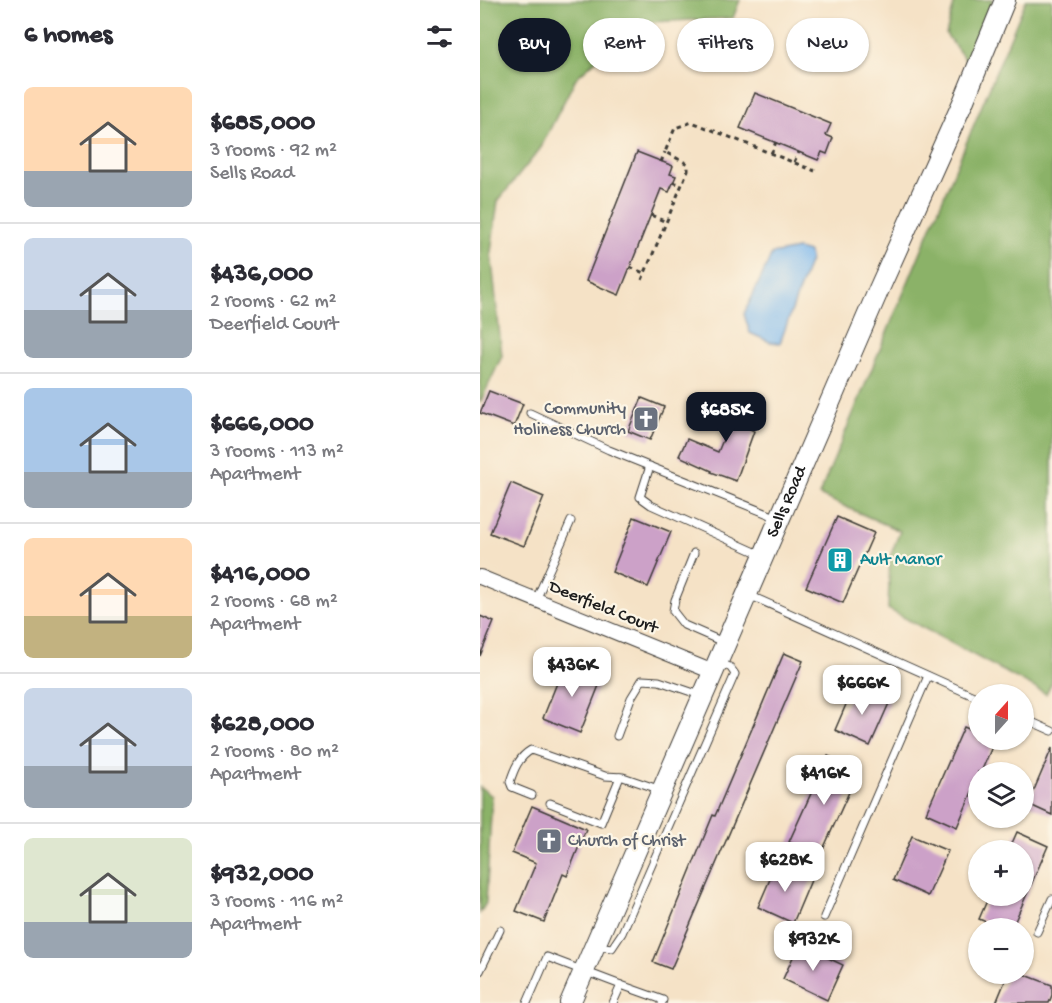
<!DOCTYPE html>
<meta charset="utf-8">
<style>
body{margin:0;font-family:"Gochi Hand",sans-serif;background:#f7f7f7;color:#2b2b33;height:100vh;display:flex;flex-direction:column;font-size:22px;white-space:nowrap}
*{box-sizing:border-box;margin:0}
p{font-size:20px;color:#7c7c81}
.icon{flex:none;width:33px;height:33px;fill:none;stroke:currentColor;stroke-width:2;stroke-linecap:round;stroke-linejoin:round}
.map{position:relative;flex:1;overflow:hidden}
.panel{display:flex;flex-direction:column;background:#fff;width:480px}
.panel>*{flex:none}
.hud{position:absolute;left:18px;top:18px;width:464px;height:54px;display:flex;gap:12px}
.needle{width:39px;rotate:21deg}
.buttons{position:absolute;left:488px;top:684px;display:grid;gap:12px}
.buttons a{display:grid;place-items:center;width:66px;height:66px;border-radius:50%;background:#fff;box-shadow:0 2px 4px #0004;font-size:30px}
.price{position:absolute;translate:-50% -51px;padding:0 14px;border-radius:12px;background:#fff;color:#222;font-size:20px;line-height:39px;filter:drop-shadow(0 2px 3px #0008)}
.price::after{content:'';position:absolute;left:50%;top:36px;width:18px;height:14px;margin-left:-9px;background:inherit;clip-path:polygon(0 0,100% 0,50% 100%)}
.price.selected{background:#111827;color:#fff}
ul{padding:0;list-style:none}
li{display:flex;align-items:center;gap:18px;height:150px;padding:0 24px}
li+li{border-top:2px solid #e1e1e2}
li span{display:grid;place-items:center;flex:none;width:168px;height:120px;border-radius:9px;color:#555}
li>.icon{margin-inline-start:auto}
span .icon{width:72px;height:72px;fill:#fffc;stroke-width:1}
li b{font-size:26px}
h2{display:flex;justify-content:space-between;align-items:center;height:72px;padding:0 24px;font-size:26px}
.chip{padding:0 21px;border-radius:27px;background:#fff;box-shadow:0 2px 4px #0004;font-size:21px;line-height:54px}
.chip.selected{background:#111827;color:#fff}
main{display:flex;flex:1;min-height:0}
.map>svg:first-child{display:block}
</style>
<main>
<section class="panel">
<h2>6 homes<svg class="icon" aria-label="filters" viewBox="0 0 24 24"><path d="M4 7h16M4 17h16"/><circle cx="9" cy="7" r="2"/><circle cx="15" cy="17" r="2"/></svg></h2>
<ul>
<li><span style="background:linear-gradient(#ffd9b3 70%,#9aa5b1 0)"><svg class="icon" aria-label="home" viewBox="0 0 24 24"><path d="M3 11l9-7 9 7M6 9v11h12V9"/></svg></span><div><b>$685,000</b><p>3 rooms · 92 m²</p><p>Sells Road</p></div></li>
<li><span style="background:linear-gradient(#c9d6e8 60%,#9aa5b1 0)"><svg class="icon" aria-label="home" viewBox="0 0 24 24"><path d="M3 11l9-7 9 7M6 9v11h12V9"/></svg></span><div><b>$436,000</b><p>2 rooms · 62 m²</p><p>Deerfield Court</p></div></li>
<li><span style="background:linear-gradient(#a9c7e8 70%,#9aa5b1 0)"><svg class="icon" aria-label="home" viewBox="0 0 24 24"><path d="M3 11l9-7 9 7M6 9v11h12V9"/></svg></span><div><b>$666,000</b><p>3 rooms · 113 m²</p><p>Apartment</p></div></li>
<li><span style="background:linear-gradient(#ffd9b3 65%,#c2b280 0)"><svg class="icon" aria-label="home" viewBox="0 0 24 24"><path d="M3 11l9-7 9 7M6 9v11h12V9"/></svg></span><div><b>$416,000</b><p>2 rooms · 68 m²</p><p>Apartment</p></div></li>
<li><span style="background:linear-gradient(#c9d6e8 65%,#9aa5b1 0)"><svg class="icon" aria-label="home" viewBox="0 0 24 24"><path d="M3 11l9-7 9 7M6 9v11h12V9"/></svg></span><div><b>$628,000</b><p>2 rooms · 80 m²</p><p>Apartment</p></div></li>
<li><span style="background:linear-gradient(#dfe7d0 70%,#9aa5b1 0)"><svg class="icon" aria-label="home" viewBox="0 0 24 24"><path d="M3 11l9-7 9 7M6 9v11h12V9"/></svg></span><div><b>$932,000</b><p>3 rooms · 116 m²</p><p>Apartment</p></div></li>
</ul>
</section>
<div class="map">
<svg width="572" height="1003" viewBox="0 0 572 1003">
<rect width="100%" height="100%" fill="#fcf5e5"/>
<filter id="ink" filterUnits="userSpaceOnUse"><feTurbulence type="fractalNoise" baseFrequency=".0167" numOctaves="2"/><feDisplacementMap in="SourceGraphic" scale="12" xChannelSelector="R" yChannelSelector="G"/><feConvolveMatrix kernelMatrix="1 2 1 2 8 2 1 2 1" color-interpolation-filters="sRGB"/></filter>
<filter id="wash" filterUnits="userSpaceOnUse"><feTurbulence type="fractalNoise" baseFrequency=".008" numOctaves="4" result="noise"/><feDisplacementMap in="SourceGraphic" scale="24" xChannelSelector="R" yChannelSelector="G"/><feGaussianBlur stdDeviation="1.35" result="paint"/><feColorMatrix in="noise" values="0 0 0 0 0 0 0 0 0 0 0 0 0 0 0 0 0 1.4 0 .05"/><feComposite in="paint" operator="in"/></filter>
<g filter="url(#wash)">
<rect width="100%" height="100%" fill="#f5e2c6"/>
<!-- forest -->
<g fill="#8bb268" stroke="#546742" stroke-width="1.5">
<polygon points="0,0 260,0 253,18 171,22 146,33 96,78 60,149 18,201 11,252 22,356 0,403"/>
<polygon points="475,0 513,0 487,62 466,34"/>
<polygon points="546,0 572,0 572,682 566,694 408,609 410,557 420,531 339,495"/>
<polygon points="0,787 12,796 6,903 0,913"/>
</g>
<!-- water -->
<polygon fill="#7db8ee" stroke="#4c6a85" stroke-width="1.5" points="317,249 329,252 330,260 300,343 290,342 270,333 264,314 292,254"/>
<g id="blocks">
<!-- building -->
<g fill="#cca1c8">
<polygon points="275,93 351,124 346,135 353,138 347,154 342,152 338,160 260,128"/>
<polygon points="157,152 193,166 190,174 196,176 189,192 181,189 139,295 106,281"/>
<polygon points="9,391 43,404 34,426 0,413"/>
<polygon points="259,391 275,397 264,426 274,431 256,481 231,472 232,471 199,456 207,439 238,452 247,430 244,429"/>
<polygon points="162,398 184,407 170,440 148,431"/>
<polygon points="31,483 64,497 44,546 10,533"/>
<polygon points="154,517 191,532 168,587 132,572"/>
<polygon points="357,517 394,533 363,603 326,587"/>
<polygon points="0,616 14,622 0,656"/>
<polygon points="304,653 323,661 191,969 173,962 233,815 235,816"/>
<polygon points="85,663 122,678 100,733 63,718"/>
<polygon points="374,686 410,701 390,746 355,730"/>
<polygon points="484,727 498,733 498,740 515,740 501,772 498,772 498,778 477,827 446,813"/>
<polygon points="572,748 572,815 548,804"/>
<polygon points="348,756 379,770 340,856 309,842"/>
<polygon points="52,806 106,829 87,876 83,874 64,922 36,911 56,863 32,853"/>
<polygon points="537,832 568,846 532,928 521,928 499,919 509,896 543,896 543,850 529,850"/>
<polygon points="432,836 468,851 448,896 413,880"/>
<polygon points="297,863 332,878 313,923 278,907"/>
<polygon points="319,944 363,965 347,1000 303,979"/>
<polygon points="528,974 543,974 572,985 572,995 569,1003 516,1003"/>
</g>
</g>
</g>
<g filter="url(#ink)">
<use href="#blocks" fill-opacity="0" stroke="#3d3a36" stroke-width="1.5"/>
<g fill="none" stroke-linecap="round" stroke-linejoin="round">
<!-- lane casing -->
<g stroke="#3d3a36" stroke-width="9">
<g id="lane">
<polyline points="50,413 129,450 298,518"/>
<polyline points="170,466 160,497 171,505 282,555"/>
<polyline points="214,553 195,600 193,611 204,625 243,642"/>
<polyline points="269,595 498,698"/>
<polyline points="56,600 91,521"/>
<polyline points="543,718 572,731"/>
<polyline points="137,736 151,698 162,680 179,681 220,695"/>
<path d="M52 795 32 787 30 782C34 769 39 757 51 750L125 776 143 777 181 790"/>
<polyline points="70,803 121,823 140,777"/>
<polyline points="344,917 448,676"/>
<polyline points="557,932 572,899"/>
<polyline points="116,946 132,948 142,933 255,674 250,667 239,664"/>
<polyline points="0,971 20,930"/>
<polyline points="47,1003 67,957 141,985"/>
<polyline points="133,1003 141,985 183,1000 182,1003"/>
</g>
</g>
<!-- street casing -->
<g stroke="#3d3a36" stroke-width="16">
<polyline id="street" points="0,577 233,672"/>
</g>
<!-- secondary casing -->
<g stroke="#3d3a36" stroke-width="22">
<g id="secondary">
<path id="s1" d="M90 1003 399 289 484 100 525 0"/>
</g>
</g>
<!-- path -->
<g stroke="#3d3a36" stroke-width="3" stroke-dasharray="4.5 4.5" stroke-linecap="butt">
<polyline points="291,154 296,142"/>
<polyline points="181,162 185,152"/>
<polyline points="314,162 319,152"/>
<polyline points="193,182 201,185"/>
<polyline points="171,215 186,222"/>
<polyline points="150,267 164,273"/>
<polyline points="162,280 208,170 208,164 185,152 195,128 212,122 335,171"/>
</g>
<!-- lane -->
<use href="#lane" stroke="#fff" stroke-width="7"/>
<!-- street -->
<use href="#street" stroke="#fff" stroke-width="14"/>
<!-- secondary -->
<use href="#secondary" stroke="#fff" stroke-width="20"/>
</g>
</g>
<!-- icons -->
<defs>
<g id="church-square" transform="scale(1.35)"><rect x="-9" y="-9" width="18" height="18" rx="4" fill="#6b7280" stroke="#fcf5e5"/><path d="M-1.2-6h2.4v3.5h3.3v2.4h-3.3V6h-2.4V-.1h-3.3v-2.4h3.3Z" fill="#fff"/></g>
<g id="building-square" transform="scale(1.35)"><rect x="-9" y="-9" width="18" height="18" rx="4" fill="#0f9aa8" stroke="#fcf5e5"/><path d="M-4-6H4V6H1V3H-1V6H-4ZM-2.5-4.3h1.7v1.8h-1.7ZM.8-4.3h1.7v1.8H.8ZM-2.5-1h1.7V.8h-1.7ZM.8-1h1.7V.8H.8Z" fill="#fff"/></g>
</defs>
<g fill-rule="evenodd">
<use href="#church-square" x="166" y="419"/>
<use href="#building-square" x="360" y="560"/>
<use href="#church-square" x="69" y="841"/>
</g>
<g text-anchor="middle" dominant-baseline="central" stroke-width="4.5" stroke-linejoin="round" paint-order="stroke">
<!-- worship labels -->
<g font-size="18" fill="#5b616d" stroke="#fcf5e5" text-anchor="end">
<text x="146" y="409">Community<tspan x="146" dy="21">Holiness Church</tspan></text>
<text x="88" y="841" text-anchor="start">Church of Christ</text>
</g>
<!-- street labels -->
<g font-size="18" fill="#1c1c1c" stroke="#fcf5e5">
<text stroke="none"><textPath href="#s1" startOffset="546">Sells Road</textPath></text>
<text transform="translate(123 608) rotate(22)">Deerfield Court</text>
</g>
<!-- culture labels -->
<g font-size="18" fill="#0d838f" stroke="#fcf5e5" text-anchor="start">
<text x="380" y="560">Ault Manor</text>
</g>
</g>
</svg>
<div class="buttons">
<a><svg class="needle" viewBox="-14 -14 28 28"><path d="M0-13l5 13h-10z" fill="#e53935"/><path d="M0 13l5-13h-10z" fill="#7c7c81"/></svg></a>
<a><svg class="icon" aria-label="layers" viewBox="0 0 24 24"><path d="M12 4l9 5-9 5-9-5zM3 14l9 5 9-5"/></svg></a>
<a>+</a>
<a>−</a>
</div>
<b class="price selected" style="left:246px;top:443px">$685K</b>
<b class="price" style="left:92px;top:698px">$436K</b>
<b class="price" style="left:382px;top:716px">$666K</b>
<b class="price" style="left:344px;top:806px">$416K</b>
<b class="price" style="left:305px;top:893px">$628K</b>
<b class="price" style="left:333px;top:972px">$932K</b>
<div class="hud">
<a class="chip selected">Buy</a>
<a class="chip">Rent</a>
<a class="chip">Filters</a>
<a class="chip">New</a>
</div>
</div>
</main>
